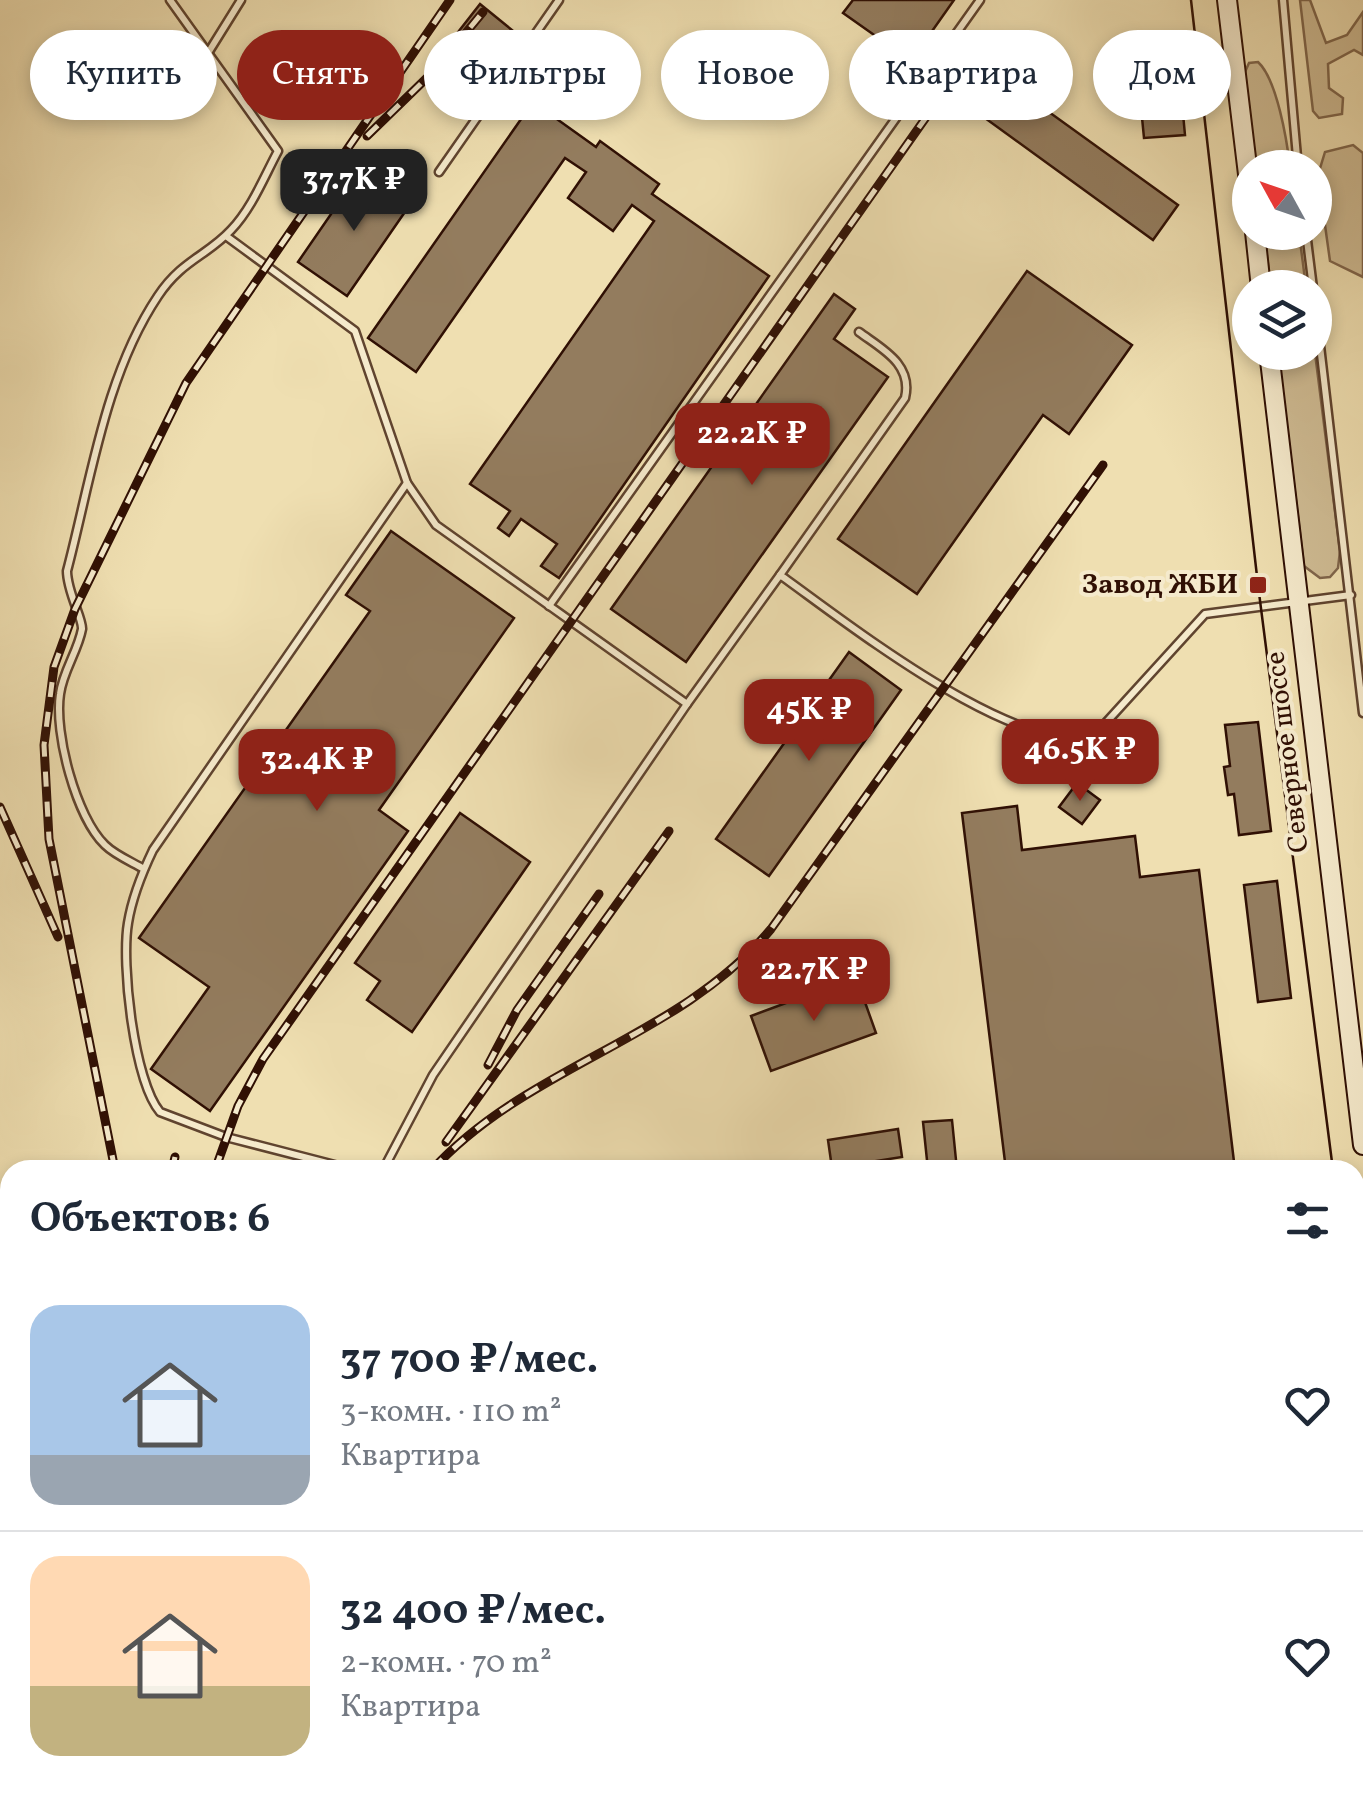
<!DOCTYPE html>
<html lang="ru">
<meta charset="utf-8">
<style>
body{margin:0;font-family:Vollkorn,serif;background:#f6f6f7;color:#1f2937;height:100vh;display:flex;flex-direction:column;font-size:38px;white-space:nowrap}
*{box-sizing:border-box;margin:0}
p{font-size:32px;color:#747a83}
.icon{flex:none;width:55px;height:55px;fill:none;stroke:currentColor;stroke-width:2;stroke-linecap:round;stroke-linejoin:round}
.map{position:relative;flex:1;overflow:hidden}
.panel{position:absolute;left:0px;top:1160px;width:1365px;height:642px;display:flex;flex-direction:column;background:#fff;border-radius:30px 30px 0 0;box-shadow:0 5px 15px #0003}
.panel>*{flex:none}
.hud{position:absolute;left:30px;top:30px;width:1305px;height:90px;display:flex;gap:20px}
.needle{width:65px;rotate:310deg}
.controls{position:absolute;left:1232px;top:150px;display:grid;gap:20px}
.controls a{display:grid;place-items:center;width:100px;height:100px;border-radius:50%;background:#fff;box-shadow:0 5px 15px #0003;font-size:50px}
.price{position:absolute;translate:-50% -85px;padding:0 22px;border-radius:20px;background:#8f2418;color:#fff;font-size:32px;line-height:65px;filter:drop-shadow(0 2px 5px #0008)}
.price::after{content:'';position:absolute;left:50%;top:60px;width:30px;height:22px;margin-left:-15px;background:inherit;clip-path:polygon(0 0,100% 0,50% 100%)}
.price.current{background:#222;color:#fff}
ul{padding:0;list-style:none}
li{display:flex;align-items:center;gap:30px;height:250px;padding:0 30px}
li+li{border-top:2px solid #e0e1e3}
li span{display:grid;place-items:center;flex:none;width:280px;height:200px;border-radius:30px;color:#555}
li>.icon{margin-inline-start:auto}
span .icon{width:120px;height:120px;fill:#fffc;stroke-width:1}
li b{font-size:42px}
h2{display:flex;justify-content:space-between;align-items:center;height:120px;padding:0 30px;font-size:42px}
.chip{padding:0 35px;border-radius:45px;background:#fff;box-shadow:0 5px 15px #0003;font-size:35px;line-height:90px}
.chip.current{background:#8f2418;color:#fff}
.map>svg:first-child{display:block}
</style>
<div class="map">
<svg width="1363" height="1801" viewBox="0 0 1363 1801">
<rect width="100%" height="100%" fill="#efdfb1"/>
<filter id="stains"><feTurbulence type="fractalNoise" baseFrequency=".002" numOctaves="4"/><feColorMatrix values="0 0 0 0 .2 0 0 0 0 .09 0 0 0 0 .02 0 0 0 .5 -.17"/></filter>
<radialGradient id="worn" r=".72"><stop offset=".6" stop-color="#630" stop-opacity="0"/><stop offset="1" stop-color="#630" stop-opacity=".3"/></radialGradient>
<!-- green -->
<g fill="#cfbc94" stroke="#80664c" stroke-width="2.5">
<polygon points="1300,0 1310,0 1326,43 1347,35 1363,12 1363,55 1354,50 1328,64 1329,88 1343,98 1342,114 1319,118 1313,111"/>
<path d="M1258 62C1277 79 1287 141 1290 167H1256L1245 72 1249 63Z"/>
<polygon points="1353,145 1363,153 1363,277 1330,261 1318,175 1325,152"/>
<polygon points="1264,233 1299,233 1306,287 1271,287"/>
<polygon points="1278,353 1315,353 1340,551 1338,568 1330,577 1320,578 1304,566"/>
</g>
<!-- building -->
<g fill="#937c5e" stroke="#301004" stroke-width="2.5">
<polygon points="853,0 954,0 911,61 843,13"/>
<polygon points="480,4 518,35 510,46 500,38 482,63 464,50 444,73 434,63"/>
<polygon points="970,55 1178,205 1153,240 945,89"/>
<polygon points="533,102 596,147 600,141 659,184 652,194 769,276 559,578 541,566 557,544 521,519 509,536 498,528 510,511 470,484 654,221 632,205 613,231 568,198 586,172 565,158 416,372 368,338"/>
<polygon points="1182,103 1185,135 1144,138 1141,107"/>
<polygon points="360,172 409,206 347,296 298,262"/>
<polygon points="1027,271 1132,345 1069,434 1043,415 917,594 838,539"/>
<polygon points="834,294 855,309 834,339 888,377 686,662 611,609"/>
<polygon points="391,531 514,618 379,810 408,831 210,1111 151,1069 209,987 139,938 370,611 346,595"/>
<polygon points="849,652 901,690 769,876 716,839"/>
<polygon points="1258,722 1271,831 1239,835 1234,794 1228,795 1224,767 1230,766 1225,725"/>
<polygon points="1077,783 1100,800 1082,824 1059,807"/>
<polygon points="1017,806 1022,850 1135,836 1140,877 1199,870 1235,1170 1006,1170 962,813"/>
<polygon points="460,813 530,862 412,1032 367,1000 380,981 355,963"/>
<polygon points="1277,881 1291,998 1258,1002 1244,885"/>
<polygon points="856,977 876,1033 771,1071 751,1016"/>
<polygon points="952,1120 957,1170 928,1170 923,1122"/>
<polygon points="898,1129 902,1157 832,1168 828,1140"/>
</g>
<g fill="none" stroke-linecap="round" stroke-linejoin="round">
<!-- lane casing -->
<g stroke="#60442f" stroke-width="11">
<g id="lane">
<polyline points="1283,0 1298,168"/>
<polyline points="208,53 241,0"/>
<polyline points="439,172 559,0"/>
<polyline points="1306,232 1313,288"/>
<polyline points="226,236 355,331 407,483 436,525 687,704"/>
<polyline points="1315,303 1363,713"/>
<path d="M780 575 905 398C913 364 882 349 859 332"/>
<polyline points="549,606 980,0"/>
<path d="M144 869C132 862 115 855 105 845 76 817 54 733 60 694 63 671 78 651 82 629 83 619 67 592 67 571 91 480 105 375 158 296 182 260 207 256 231 230 252 208 264 177 278 151L170 0"/>
<path d="M354 1170 226 1137 160 1112C134 1081 121 964 128 923 132 898 142 873 153 850L407 483"/>
<path d="M383 1170 433 1075 687 704 780 575C837 615 1039 777 1102 727L1205 614 1351 595"/>
<polyline points="1355,1653 1363,1721"/>
<polyline points="412,1792 415,1801"/>
</g>
</g>
<!-- secondary casing -->
<g stroke="#301004" stroke-width="22">
<g id="secondary">
<polyline points="1227,0 1250,191"/>
<polyline points="1255,232 1261,288"/>
<polyline points="1269,352 1363,1145"/>
</g>
</g>
<!-- lane -->
<use href="#lane" stroke="#f5eacc" stroke-width="6"/>
<!-- secondary -->
<use href="#secondary" stroke="#f5eacc" stroke-width="18"/>
<!-- tram -->
<g stroke="#301004" stroke-width="2.5">
<polyline points="1191,0 1258,585 1333,1170"/>
<polyline points="1355,1347 1363,1411"/>
<polyline points="1355,1435 1363,1498"/>
</g>
<!-- rail casing -->
<g stroke="#301004" stroke-width="9">
<g id="rail">
<polyline points="367,136 436,69 483,12"/>
<polyline points="0,807 58,937"/>
<polyline points="488,1065 517,1010 599,894"/>
<polyline points="446,1142 669,831"/>
<polyline points="115,1170 49,839 44,745 54,667 75,609 186,383 450,0"/>
<polyline points="172,1170 175,1157"/>
<polyline points="215,1170 238,1106 263,1059 927,116"/>
<path d="M432 1170C528 1065 679 1039 771 929L1103 465"/>
<polyline points="0,1450 10,1471"/>
<polyline points="0,1719 10,1743"/>
<polyline points="31,1792 35,1801"/>
<polyline points="155,1792 159,1801"/>
</g>
</g>
<!-- rail -->
<use href="#rail" stroke="#f5eacc" stroke-width="5" stroke-dasharray="15" stroke-linecap="butt"/>
</g>
<!-- markers -->
<rect fill="#8f2418" stroke="#f5eacc" stroke-width="4" x="1248" y="575" width="20" height="20" rx="5"/>
<g text-anchor="middle" dominant-baseline="central" stroke-width="8" stroke-linejoin="round" paint-order="stroke">
<!-- poi labels -->
<g font-size="28" font-weight="bold" fill="#301004" stroke="#f5eacc" text-anchor="end">
<text x="1238" y="585">Завод ЖБИ</text>
</g>
<!-- street labels -->
<g font-size="28" fill="#301004" stroke="#f5eacc">
<text transform="translate(1288 752) rotate(-97)">Северное шоссе</text>
</g>
</g>
<rect width="100%" height="100%" filter="url(#stains)"/>
<rect width="100%" height="100%" fill="url(#worn)"/>
</svg>
<div class="controls">
<a><svg class="needle" viewBox="-14 -14 28 28"><path d="M0-13l5 13h-10z" fill="#e53935"/><path d="M0 13l5-13h-10z" fill="#747a83"/></svg></a>
<a><svg class="icon" aria-label="layers" viewBox="0 0 24 24"><path d="M12 4l9 5-9 5-9-5zM3 14l9 5 9-5"/></svg></a>
</div>
<b class="price current" style="left:354px;top:234px">37.7K ₽</b>
<b class="price" style="left:752px;top:488px">22.2K ₽</b>
<b class="price" style="left:809px;top:764px">45K ₽</b>
<b class="price" style="left:1080px;top:804px">46.5K ₽</b>
<b class="price" style="left:317px;top:814px">32.4K ₽</b>
<b class="price" style="left:814px;top:1024px">22.7K ₽</b>
<div class="hud">
<a class="chip">Купить</a>
<a class="chip current">Снять</a>
<a class="chip">Фильтры</a>
<a class="chip">Новое</a>
<a class="chip">Квартира</a>
<a class="chip">Дом</a>
</div>
<section class="panel">
<h2>Объектов: 6<svg class="icon" aria-label="filters" viewBox="0 0 24 24"><path d="M4 7h16M4 17h16"/><circle cx="9" cy="7" r="2"/><circle cx="15" cy="17" r="2"/></svg></h2>
<ul>
<li><span style="background:linear-gradient(#a9c7e8 75%,#9aa5b1 0)"><svg class="icon" aria-label="home" viewBox="0 0 24 24"><path d="M3 11l9-7 9 7M6 9v11h12V9"/></svg></span><div><b>37 700 ₽/мес.</b><p>3-комн. · 110 m²</p><p>Квартира</p></div><svg class="icon" aria-label="heart" viewBox="0 0 24 24"><path d="M12 20l-8-8c-3-5 5-10 8-4 3-6 11-1 8 4z"/></svg></li>
<li><span style="background:linear-gradient(#ffd9b3 65%,#c2b280 0)"><svg class="icon" aria-label="home" viewBox="0 0 24 24"><path d="M3 11l9-7 9 7M6 9v11h12V9"/></svg></span><div><b>32 400 ₽/мес.</b><p>2-комн. · 70 m²</p><p>Квартира</p></div><svg class="icon" aria-label="heart" viewBox="0 0 24 24"><path d="M12 20l-8-8c-3-5 5-10 8-4 3-6 11-1 8 4z"/></svg></li>
</ul>
</section>
</div>
